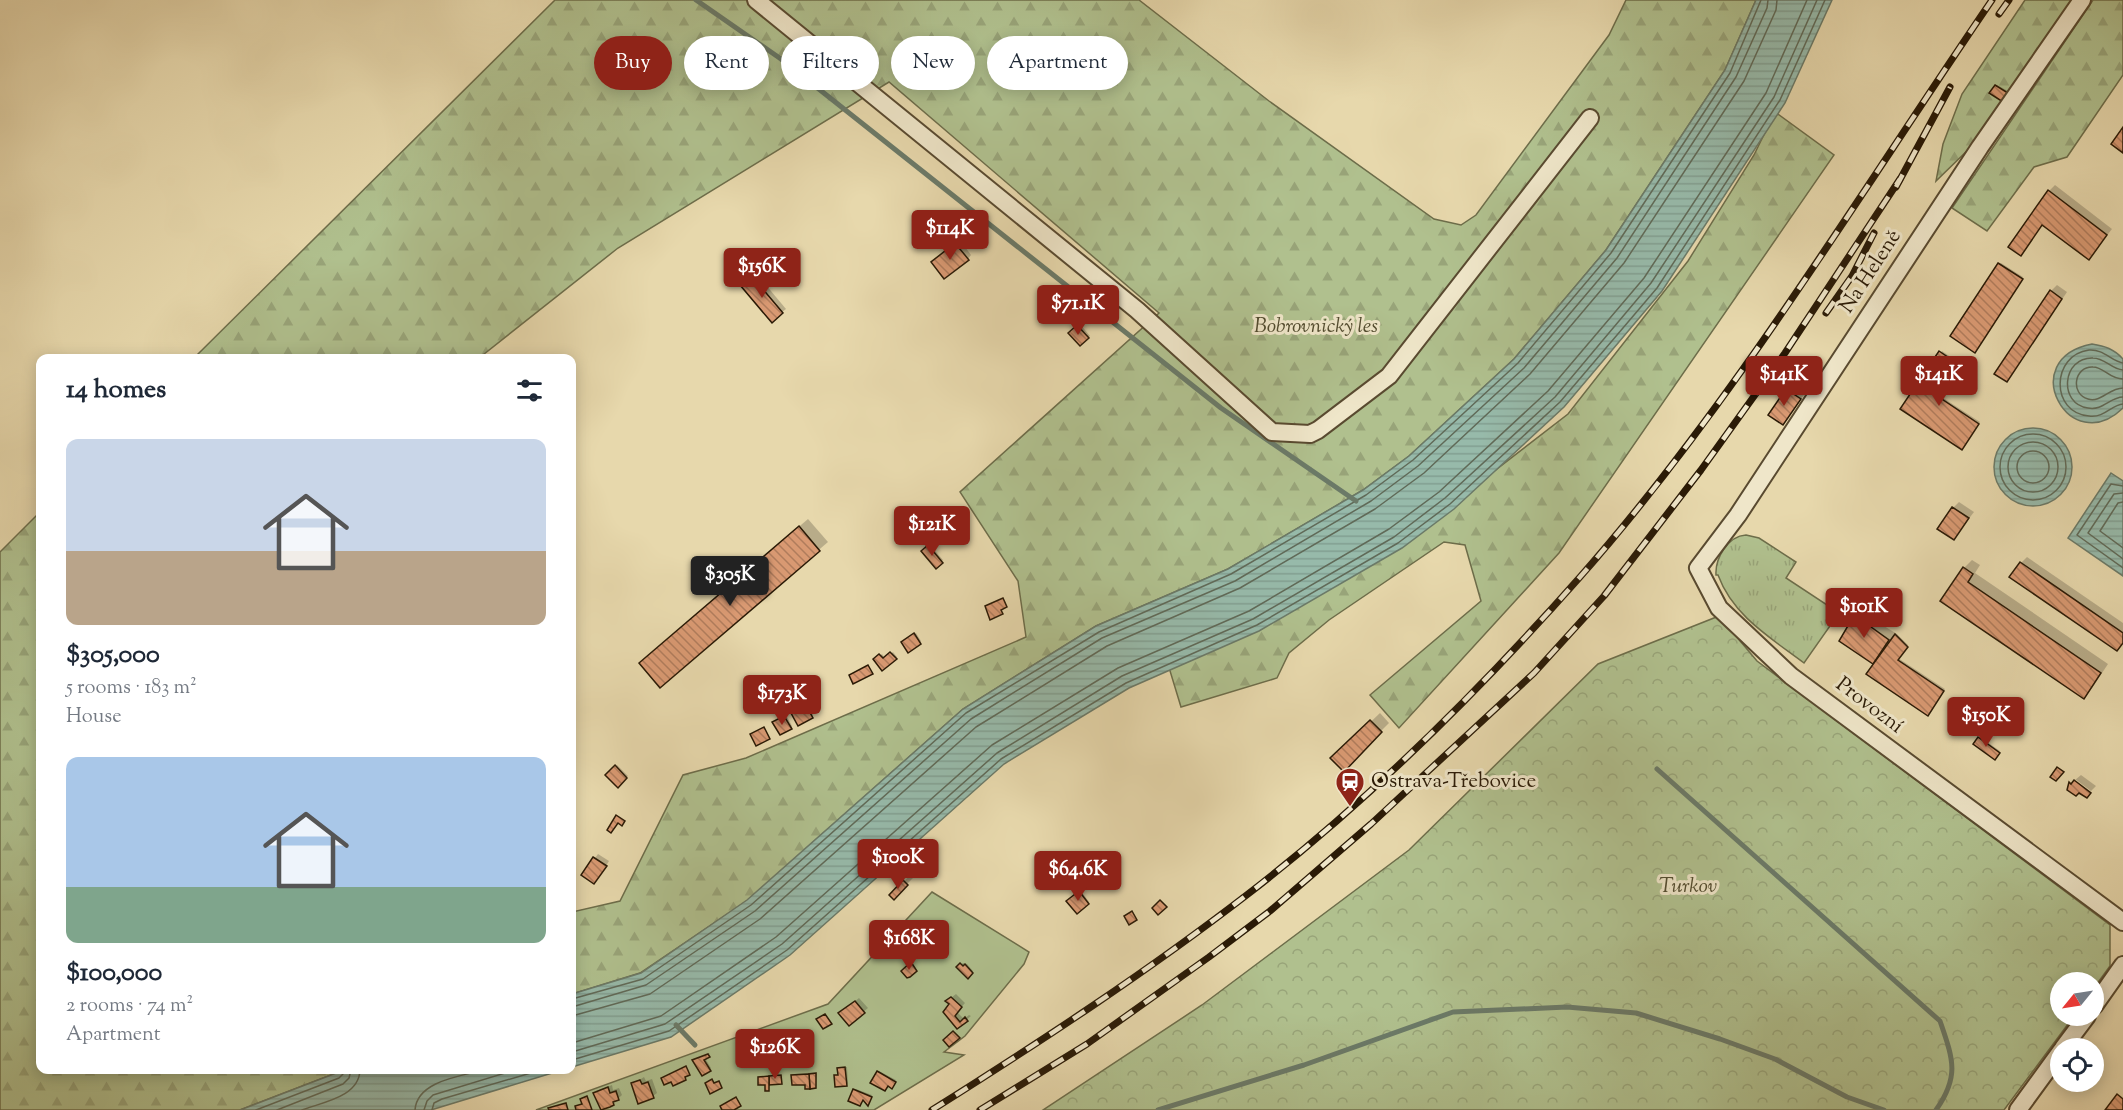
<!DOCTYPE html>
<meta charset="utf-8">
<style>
body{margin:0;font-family:"Sorts Mill Goudy",serif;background:#f2f2f3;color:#1f2937;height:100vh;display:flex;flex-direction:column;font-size:22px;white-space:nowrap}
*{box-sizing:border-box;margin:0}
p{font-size:20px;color:#747a83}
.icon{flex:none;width:33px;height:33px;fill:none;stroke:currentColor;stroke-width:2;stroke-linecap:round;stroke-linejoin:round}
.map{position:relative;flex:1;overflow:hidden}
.details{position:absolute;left:36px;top:354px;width:540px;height:720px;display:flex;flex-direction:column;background:#fff;border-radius:12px;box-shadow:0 3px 15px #0003}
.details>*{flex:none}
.top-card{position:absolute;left:594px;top:36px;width:570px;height:54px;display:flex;gap:12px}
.needle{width:39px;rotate:240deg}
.buttons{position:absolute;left:2050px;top:972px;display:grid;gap:12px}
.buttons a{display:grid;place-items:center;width:54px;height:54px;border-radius:50%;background:#fff;box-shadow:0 3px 15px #0003;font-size:30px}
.price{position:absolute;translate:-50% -51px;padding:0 14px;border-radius:6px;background:#8f2418;color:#fff;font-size:20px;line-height:39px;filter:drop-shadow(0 2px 3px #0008)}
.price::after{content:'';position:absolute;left:50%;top:36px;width:18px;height:14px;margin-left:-9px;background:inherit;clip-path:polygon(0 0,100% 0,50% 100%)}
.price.on{background:#222;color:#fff}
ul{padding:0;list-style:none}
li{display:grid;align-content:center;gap:12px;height:318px;padding:0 30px}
li span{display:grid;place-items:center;height:186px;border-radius:12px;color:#555}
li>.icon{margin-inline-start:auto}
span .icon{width:108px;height:108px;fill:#fffc;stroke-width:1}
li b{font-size:26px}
h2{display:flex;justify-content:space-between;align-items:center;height:72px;padding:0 30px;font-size:26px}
.chip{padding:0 21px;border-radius:27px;background:#fff;box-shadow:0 3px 15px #0003;font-size:21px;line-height:54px}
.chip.on{background:#8f2418;color:#fff}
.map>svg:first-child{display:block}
</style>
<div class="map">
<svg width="2123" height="1110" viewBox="0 0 2123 1110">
<defs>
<pattern id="grass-tufts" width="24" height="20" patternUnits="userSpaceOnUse" patternTransform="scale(1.5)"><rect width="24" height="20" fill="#b0c08e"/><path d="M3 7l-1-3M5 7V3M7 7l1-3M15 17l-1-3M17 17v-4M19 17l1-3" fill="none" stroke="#98a479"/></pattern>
<pattern id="forest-firs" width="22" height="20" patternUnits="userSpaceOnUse" patternTransform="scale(1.5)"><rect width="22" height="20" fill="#b0c08e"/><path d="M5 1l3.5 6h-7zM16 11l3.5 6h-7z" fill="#98a479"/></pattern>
<pattern id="park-crowns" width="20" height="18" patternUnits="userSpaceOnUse" patternTransform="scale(1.5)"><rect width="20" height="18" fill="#b0c08e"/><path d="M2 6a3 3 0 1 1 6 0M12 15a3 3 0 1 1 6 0" fill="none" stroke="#98a479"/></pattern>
<pattern id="water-rules" width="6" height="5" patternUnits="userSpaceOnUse" patternTransform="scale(1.5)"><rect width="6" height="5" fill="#97baaa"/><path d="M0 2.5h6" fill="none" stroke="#829f91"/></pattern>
<pattern id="building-back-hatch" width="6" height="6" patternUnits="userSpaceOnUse" patternTransform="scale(1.5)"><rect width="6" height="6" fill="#d99972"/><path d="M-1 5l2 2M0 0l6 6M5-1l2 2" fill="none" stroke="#b07c5c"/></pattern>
</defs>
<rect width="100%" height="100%" fill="#e7d8ac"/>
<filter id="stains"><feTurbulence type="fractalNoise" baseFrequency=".00333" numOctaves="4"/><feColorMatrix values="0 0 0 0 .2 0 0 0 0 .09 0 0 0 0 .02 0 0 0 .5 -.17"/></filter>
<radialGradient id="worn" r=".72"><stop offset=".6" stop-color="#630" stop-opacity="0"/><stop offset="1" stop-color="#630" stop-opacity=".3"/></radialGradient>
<!-- grass -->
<path fill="url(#grass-tufts)" stroke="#6d6d4a" stroke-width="1.5" d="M1746 535 1759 538 1796 562 1786 578 1830 607 1835 600 1844 606 1804 663C1771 638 1733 616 1718 575H1716C1715 558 1728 536 1746 535Z"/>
<!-- forest -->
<g fill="url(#forest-firs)" stroke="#6d6d4a" stroke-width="1.5">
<polygon points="555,0 1139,0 1269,101 1434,219 1461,225 1476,215 1609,35 1626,0 1756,0 1725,70 1606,250 1514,359 1409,456 1363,490 1228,569 1096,626 963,709 748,900 640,973 572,994 572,912 620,901 683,775 746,758 1026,637 1018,581 960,492 1159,313 889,82 618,248 479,358 194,358"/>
<polygon points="2025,0 2073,0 1973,145 1936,181 1943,144 1962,94"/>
<polygon points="2093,0 2123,0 2123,75 2067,157 2034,167 1987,231 1952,208"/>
<polygon points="1775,112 1834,155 1559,553 1399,728 1370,695 1481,601 1465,545 1444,542 1329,620 1289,653 1277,678 1181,707 1167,661 1401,543 1568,414 1688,261 1754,155"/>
<polygon points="40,512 40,1070 344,1070 240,1110 0,1110 0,552"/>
</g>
<!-- park -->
<polygon fill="url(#park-crowns)" stroke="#6d6d4a" stroke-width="1.5" points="1719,616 1757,661 2110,925 2110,966 2094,988 2094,982 2061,982 2061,1016 2074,1016 2004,1110 1043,1110 1202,1005 1409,850 1598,664"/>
<!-- garden -->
<polygon fill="#b0c08e" stroke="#6d6d4a" stroke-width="1.5" points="932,892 1029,952 1024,964 965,1036 944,1052 964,1055 874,1110 536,1110 828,1004"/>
<!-- water -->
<g fill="url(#water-rules)" stroke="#6b7a68" stroke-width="1.5">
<polygon points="1756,0 1832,0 1785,103 1662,291 1564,407 1454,509 1402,548 1259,631 1129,688 1004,764 790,955 671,1037 572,1067 572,994 641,973 747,900 963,709 1096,626 1228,569 1363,490 1409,456 1514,359 1606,250 1725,70"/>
<path d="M2092 344C2105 346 2114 349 2123 359V408C2070 460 2014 359 2092 344Z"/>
<circle cx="2033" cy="467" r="39"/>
<polygon points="2111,473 2123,481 2123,576 2068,538"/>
<polygon points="344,1070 562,1070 431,1110 240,1110"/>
</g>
<!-- shadow -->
<g fill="#0003" fill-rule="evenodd">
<polygon points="1997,85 2008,91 2004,98 1996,86"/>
<polygon points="2055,185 2112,229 2094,252 2043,224 2021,254 2049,191"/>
<polygon points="960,240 971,255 968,259 936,258"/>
<polygon points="2001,263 2023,277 1976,349 1999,264"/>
<polygon points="756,273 786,309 782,312 745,281"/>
<polygon points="2057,285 2067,292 2012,374 2006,380 2051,291"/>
<polygon points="1080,324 1090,336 1080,344 1070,333"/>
<polygon points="1942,351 1952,358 1931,390 1980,422 1963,447 1902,408"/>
<polygon points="1791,386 1804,395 1786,419 1770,415"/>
<polygon points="1959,502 1974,512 1954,538 1953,508"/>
<polygon points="808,519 828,542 660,686 649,655"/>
<polygon points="930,545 943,560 936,567 923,551"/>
<polygon points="2027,557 2123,623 2123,643 2117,649 2021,563"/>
<polygon points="1972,560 1980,565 1975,573 2108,664 2092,688 2084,697 1942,600 1964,568"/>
<polygon points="1863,607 1874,614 1871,618 1897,634 1908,645 1898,658 1945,689 1929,712 1875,664 1841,641 1857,614 1874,626 1876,623 1859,611"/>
<polygon points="916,633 921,641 920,643 904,641"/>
<polygon points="893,652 897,657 882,669 875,660 882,654 885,658"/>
<polygon points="806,702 813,715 812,716 803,708 802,704"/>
<polygon points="1380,713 1389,723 1372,740 1333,758"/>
<polygon points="786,715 792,726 791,728 775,721"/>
<polygon points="1980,737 2000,751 1995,758 1975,744"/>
<polygon points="617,765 628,776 618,786 608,775"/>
<path d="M2081 775 2096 786 2086 796 2069 785ZM2075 779 2091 791 2089 793 2073 781Z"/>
<polygon points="598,854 609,861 598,879 583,875"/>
<polygon points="912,873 915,876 902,889 892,895"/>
<polygon points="1081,891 1089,902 1077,912 1068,901"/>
<polygon points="963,963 967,964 973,971 968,976 958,967"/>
<polygon points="956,994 965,1003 957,1012 964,1019 969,1015 971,1016 958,1027 951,1004 947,1001"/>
<polygon points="859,998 868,1008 849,1024 844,1010"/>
<polygon points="746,1051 761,1053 760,1058 766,1059 765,1064 763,1066 745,1053"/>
<polygon points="710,1053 705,1058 711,1068 710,1069 695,1059"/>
<polygon points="840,1067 847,1067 848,1083 847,1085 836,1076 840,1074"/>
<polygon points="879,1071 896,1080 893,1085 878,1072"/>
<polygon points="817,1072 816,1087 792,1076 794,1074"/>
<polygon points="782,1075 782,1081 770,1083 769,1090 760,1077"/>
<polygon points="644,1077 646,1081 652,1079 657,1093 653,1096 633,1084"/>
<polygon points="612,1085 613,1090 619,1088 622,1095 610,1106 595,1093 599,1090"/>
<polygon points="856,1089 872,1095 869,1103 854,1090"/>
</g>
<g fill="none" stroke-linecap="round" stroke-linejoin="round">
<!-- shore -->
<g stroke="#606a58" stroke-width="1.5">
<path d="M2123 363C2111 361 2104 349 2089 350 2051 355 2050 413 2089 416 2105 418 2111 405 2123 404"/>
<path d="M2123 370C2111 369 2105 358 2093 358 2062 357 2058 404 2088 408 2103 411 2110 397 2123 397"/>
<path d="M2123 379C2109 379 2104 367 2093 367 2074 366 2070 394 2088 399 2101 403 2109 388 2123 388"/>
<circle cx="2033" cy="467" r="33"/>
<circle cx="2033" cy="467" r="25"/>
<circle cx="2033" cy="467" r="16"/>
<polyline points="2123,486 2111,484 2077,535 2123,568"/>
<polyline points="2123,493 2114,494 2088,533 2123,559"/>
<polyline points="2123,502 2118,503 2100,531 2123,548"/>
<polyline points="572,999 643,979 751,905 966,713 1099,632 1231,574 1366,495 1413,460 1518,363 1611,253 1730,73 1761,0"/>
<polyline points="572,1007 646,985 755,911 971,719 1102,638 1235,581 1371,501 1418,466 1524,368 1617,258 1736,77 1767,8 1768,0"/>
<polyline points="572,1016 650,994 760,919 976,727 1107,646 1240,588 1375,509 1424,473 1530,374 1624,263 1744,81 1776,10 1777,0"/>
<polyline points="572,1043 661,1016 776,937 992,745 1118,668 1249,611 1389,529 1439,492 1548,391 1644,278 1766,93 1807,0"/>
<polyline points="572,1052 665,1024 782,944 997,753 1122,676 1253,619 1394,537 1445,498 1555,397 1651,283 1774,97 1817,0"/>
<polyline points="572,1060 669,1031 787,950 1001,759 1126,683 1257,625 1398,543 1450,504 1560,402 1657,288 1780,100 1825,0"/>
<polyline points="256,1110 339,1078 343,1074 343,1070"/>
<polyline points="277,1110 343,1084 349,1078 351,1070"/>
<path d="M302 1110C323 1102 359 1097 360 1070"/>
<path d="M415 1110C417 1081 461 1076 484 1070"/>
<polyline points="424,1110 427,1101 433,1095 515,1070"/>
<polyline points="432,1110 434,1103 442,1099 541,1070"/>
</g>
<!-- stream -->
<g stroke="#6b7a68" stroke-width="5">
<polyline points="696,0 781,59 1221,408 1356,501"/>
<path d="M1657 769 1940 1021C1953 1059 1960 1076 1936 1110"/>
<polyline points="676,1025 695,1045"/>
<polyline points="1158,1110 1304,1065 1453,1012 1567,1007 1636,1013 1720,1039 1775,1059 1847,1097 1884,1110"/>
</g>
</g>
<!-- building -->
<g fill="url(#building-back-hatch)" stroke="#2a1a06" stroke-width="1.5">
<polygon points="1995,85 2008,93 2003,102 1989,93"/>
<polygon points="2123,127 2123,153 2111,144"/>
<polygon points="2048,190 2107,235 2089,260 2042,225 2021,256 2008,247"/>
<polygon points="955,243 969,260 944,279 931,262"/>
<polygon points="1998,263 2023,279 1975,353 1950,336"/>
<polygon points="751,275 783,313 772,323 740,285"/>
<polygon points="2050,290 2062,299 2007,382 1994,374"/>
<polygon points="1077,325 1089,338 1080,346 1068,333"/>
<polygon points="1939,351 1952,360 1930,391 1979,424 1962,450 1900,409"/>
<polygon points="1786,389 1801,399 1783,425 1768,415"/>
<polygon points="948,507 956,517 948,524 940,515"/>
<polygon points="1952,507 1969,518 1954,540 1937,529"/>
<polygon points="799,526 820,551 660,688 639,663"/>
<polygon points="928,545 943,563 936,569 921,551"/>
<polygon points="2020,562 2123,633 2123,643 2117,651 2009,577"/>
<polygon points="1963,567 1973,574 1968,582 2101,673 2084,699 1940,601"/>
<polygon points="1003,598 1007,607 1001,610 1003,614 990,620 985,606"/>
<polygon points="1856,612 1869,620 1867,624 1889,640 1873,664 1839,641"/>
<polygon points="914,633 921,644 908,653 901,642"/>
<polygon points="1895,634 1908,647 1898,660 1944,691 1928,716 1866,674"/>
<polygon points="890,652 897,659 882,671 873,659 879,654 883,658"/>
<polygon points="868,665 873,674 853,684 849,675"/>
<polygon points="804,702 813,718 798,726 791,713 801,708 799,705"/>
<polygon points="784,716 792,729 780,735 772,722"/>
<polygon points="1370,720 1382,732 1344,772 1330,758"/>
<polygon points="764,727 770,739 756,746 750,734"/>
<polygon points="1978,737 2000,753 1995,760 1973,744"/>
<polygon points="615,765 627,778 618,788 605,775"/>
<polygon points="2057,767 2064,772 2056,781 2050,777"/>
<polygon points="2074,780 2091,793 2087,798 2079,793 2076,796 2067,790 2069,782 2071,784"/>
<polygon points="616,815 625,821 622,826 618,823 611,833 607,830"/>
<polygon points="593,857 607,866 594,884 581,875"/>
<polygon points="903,880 908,885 894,900 889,895"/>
<polygon points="1079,891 1089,904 1077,914 1066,901"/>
<polygon points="1160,900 1167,907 1158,915 1152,908"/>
<polygon points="1132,911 1137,920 1129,925 1124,916"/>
<polygon points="911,962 917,971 910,977 907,978 901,971"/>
<polygon points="960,963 963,966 965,964 973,973 968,979 956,967"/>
<polygon points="951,997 962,1007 955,1016 960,1022 965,1017 968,1021 957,1029 943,1012 949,1004 945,1001"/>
<polygon points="855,1001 865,1013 849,1026 838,1013"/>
<polygon points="825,1014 832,1024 823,1029 816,1019"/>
<polygon points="953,1031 960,1038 949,1047 943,1040"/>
<polygon points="743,1052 760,1054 760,1059 765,1057 764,1067 742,1065"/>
<polygon points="708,1054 710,1057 704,1060 711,1071 702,1076 692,1060"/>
<polygon points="686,1066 690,1075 685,1077 686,1080 673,1086 671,1082 664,1085 661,1078"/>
<polygon points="845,1067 847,1086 835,1087 834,1075 838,1075 837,1068"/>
<polygon points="877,1071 896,1082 892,1089 888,1086 885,1091 870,1083"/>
<polygon points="816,1073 816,1088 810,1089 809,1074"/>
<polygon points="809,1074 810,1089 805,1089 805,1085 792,1085 791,1075"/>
<polygon points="781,1075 782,1084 769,1085 769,1076"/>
<polygon points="769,1076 769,1091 765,1091 765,1085 758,1085 758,1077"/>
<polygon points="712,1079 714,1083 719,1081 722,1088 710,1094 705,1083"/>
<polygon points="640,1080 642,1084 648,1082 654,1098 638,1104 631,1083"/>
<polygon points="608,1087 610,1093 616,1091 619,1100 613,1102 614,1105 610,1107 601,1110 593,1093"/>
<polygon points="853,1089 872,1097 868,1106 863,1100 860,1106 848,1101"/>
<polygon points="2117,1094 2123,1099 2123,1110 2105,1110"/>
<polygon points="587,1096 592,1110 576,1110 575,1106 582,1104 580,1099"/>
<polygon points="736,1097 741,1106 734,1110 722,1110 720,1106"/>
<polygon points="566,1103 568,1110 549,1110 548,1108"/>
</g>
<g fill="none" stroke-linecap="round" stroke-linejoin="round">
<!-- minor casing -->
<g stroke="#594a30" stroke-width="20">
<g id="minor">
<polyline points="756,0 1137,310 1272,432 1310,434 1318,430 1389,376 1590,118"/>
<polyline points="2082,0 1980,147 1738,515 1698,568 1719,608 1791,676 2123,922"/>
<polyline points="2094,1006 2123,965"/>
<polyline points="2063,1048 2087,1016"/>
<polyline points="2018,1110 2061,1051"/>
</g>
</g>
<!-- minor -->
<use href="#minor" stroke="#efe6c9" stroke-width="16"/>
<!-- rail casing -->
<g stroke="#2a1a06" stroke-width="7">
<g id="rail">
<polyline points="1999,14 2009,0"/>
<polyline points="1896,187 1950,87"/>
<polyline points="1826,313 1852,276 1874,233"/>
<path d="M932 1110C1040 1042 1147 972 1248 894 1366 803 1481 689 1580 577 1735 401 1860 193 1992 0"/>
<polyline points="980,1110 1087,1044 1209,957 1270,911 1371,824 1534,673 1604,596 1701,470 1785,353 1900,179"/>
</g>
</g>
<!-- rail -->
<use href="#rail" stroke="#efe6c9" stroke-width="4.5" stroke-dasharray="14" stroke-linecap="butt"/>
</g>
<!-- icons -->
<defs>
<g id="station-pin" transform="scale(1.5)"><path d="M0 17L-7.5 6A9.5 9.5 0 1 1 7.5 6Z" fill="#8f2418" stroke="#efe6c9"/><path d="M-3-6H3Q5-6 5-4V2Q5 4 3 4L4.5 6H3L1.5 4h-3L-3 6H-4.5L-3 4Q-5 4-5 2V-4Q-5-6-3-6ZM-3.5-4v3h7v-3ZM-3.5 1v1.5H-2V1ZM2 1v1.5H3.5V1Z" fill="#fff"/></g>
</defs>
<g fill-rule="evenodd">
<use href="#station-pin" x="1350" y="782"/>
</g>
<g text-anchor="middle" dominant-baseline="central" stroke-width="6" stroke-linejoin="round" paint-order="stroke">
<!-- street labels -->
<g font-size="21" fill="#2a1a06" stroke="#efe6c9">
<text transform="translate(1871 272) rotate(-57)">Na Heleně</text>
<text transform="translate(1869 706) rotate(37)">Provozní</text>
</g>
<!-- park labels -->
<g font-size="21" font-style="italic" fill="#524c2f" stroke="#efe6c9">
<text x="1316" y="327">Bobrovnický les</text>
<text x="1688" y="887">Turkov</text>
</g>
<!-- poi labels -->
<g font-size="21" fill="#2a1a06" stroke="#efe6c9" text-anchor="start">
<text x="1371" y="782">Ostrava-Třebovice</text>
</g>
</g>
<rect width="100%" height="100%" filter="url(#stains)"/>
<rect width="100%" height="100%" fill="url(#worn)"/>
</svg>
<div class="buttons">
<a><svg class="needle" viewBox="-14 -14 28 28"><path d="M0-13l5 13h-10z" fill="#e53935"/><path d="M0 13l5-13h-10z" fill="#747a83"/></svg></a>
<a><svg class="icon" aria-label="locate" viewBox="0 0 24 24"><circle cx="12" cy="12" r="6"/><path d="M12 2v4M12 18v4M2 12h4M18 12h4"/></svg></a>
</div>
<b class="price" style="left:950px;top:261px">$114K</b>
<b class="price" style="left:762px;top:299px">$156K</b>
<b class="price" style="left:1078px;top:336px">$71.1K</b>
<b class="price" style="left:1784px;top:407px">$141K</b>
<b class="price" style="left:1939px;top:407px">$141K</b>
<b class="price" style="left:932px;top:557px">$121K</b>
<b class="price on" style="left:730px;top:607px">$305K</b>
<b class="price" style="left:1864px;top:639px">$101K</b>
<b class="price" style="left:782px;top:726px">$173K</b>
<b class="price" style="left:1986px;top:748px">$150K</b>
<b class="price" style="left:898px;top:890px">$100K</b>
<b class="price" style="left:1078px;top:902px">$64.6K</b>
<b class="price" style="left:909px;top:971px">$168K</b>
<b class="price" style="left:775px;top:1080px">$126K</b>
<div class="top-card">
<a class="chip on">Buy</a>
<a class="chip">Rent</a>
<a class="chip">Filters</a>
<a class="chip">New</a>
<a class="chip">Apartment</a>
</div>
<section class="details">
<h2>14 homes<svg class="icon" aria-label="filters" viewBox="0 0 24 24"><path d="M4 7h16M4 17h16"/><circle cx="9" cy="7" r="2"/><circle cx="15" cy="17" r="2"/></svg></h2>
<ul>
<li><span style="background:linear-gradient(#c9d6e8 60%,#b9a48a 0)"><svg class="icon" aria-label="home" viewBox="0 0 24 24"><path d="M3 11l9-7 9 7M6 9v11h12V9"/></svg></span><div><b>$305,000</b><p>5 rooms · 183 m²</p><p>House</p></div></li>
<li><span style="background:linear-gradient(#a9c7e8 70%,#7fa58c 0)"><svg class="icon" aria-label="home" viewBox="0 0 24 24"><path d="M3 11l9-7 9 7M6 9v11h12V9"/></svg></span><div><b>$100,000</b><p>2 rooms · 74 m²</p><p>Apartment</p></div></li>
</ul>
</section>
</div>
